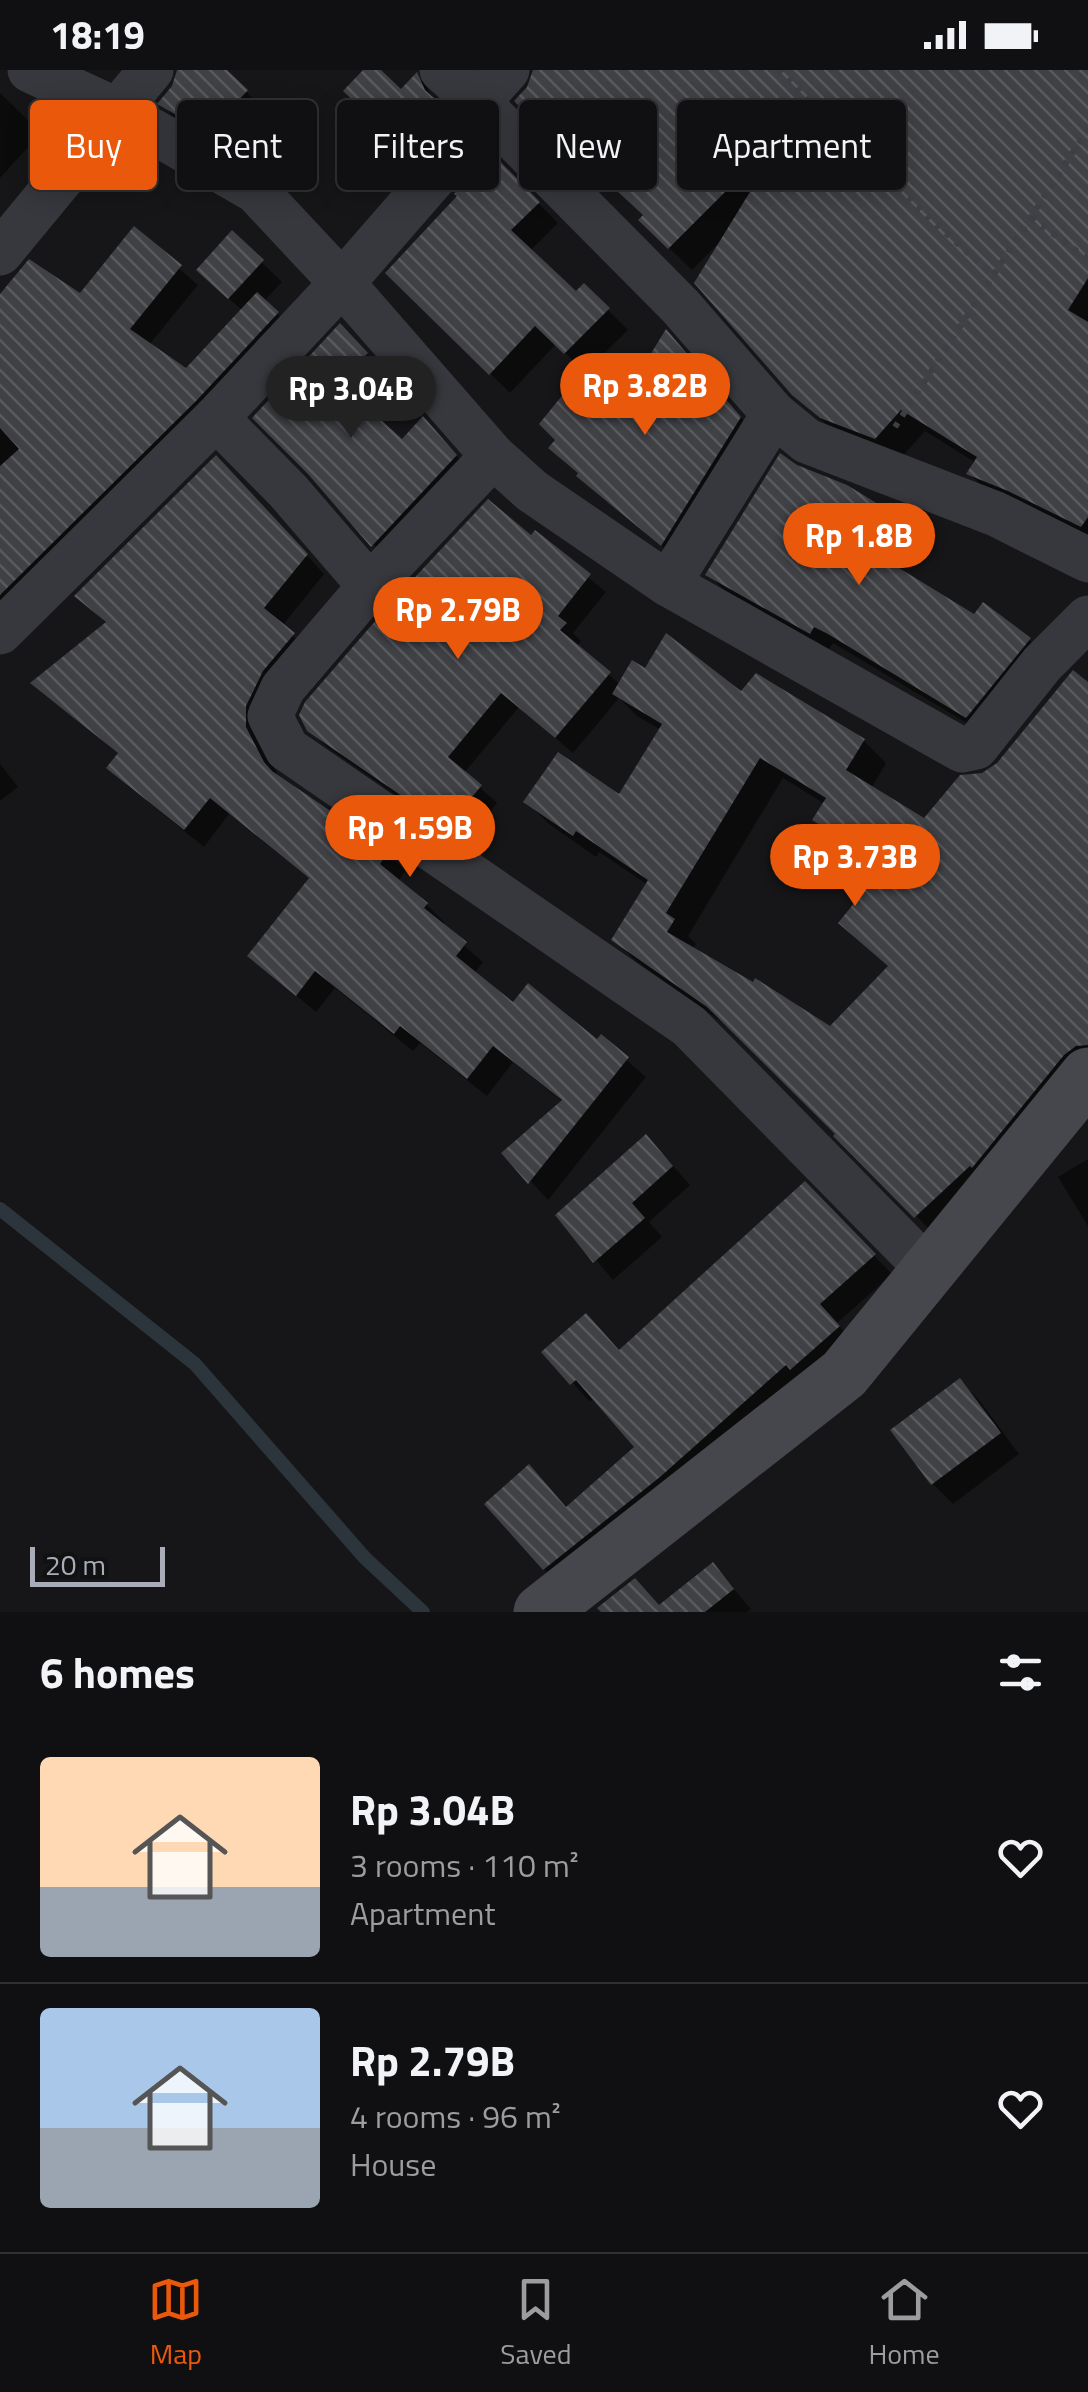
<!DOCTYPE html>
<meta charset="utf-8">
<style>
body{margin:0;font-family:"Titillium Web",sans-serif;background:#1e1e20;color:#f1f3f6;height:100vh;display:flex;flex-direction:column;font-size:38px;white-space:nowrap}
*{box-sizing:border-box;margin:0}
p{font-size:32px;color:#9c9d9f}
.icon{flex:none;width:55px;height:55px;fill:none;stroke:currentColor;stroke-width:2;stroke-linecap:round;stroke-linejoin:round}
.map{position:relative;height:1542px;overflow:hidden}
.sheet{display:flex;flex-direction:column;background:#101012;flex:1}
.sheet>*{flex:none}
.hud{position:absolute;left:30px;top:30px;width:1030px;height:90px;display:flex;gap:20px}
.scale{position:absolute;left:30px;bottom:25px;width:135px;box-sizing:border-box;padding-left:10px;border:5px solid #a8adb8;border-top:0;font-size:28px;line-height:35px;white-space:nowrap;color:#a8adb8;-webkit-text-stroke:8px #111113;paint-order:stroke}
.price{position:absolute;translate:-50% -85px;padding:0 22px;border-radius:35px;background:#ea580c;color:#fff;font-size:32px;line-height:65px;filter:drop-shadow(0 2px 5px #0008)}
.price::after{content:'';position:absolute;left:50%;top:60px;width:30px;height:22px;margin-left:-15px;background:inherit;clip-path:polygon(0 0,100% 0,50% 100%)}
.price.selected{background:#222;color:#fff}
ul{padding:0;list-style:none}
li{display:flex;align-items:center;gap:30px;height:250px;padding:0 40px}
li+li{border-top:2px solid #303032}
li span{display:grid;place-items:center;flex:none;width:280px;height:200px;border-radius:10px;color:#555}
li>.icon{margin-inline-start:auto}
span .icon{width:120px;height:120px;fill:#fffc;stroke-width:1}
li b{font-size:42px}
h2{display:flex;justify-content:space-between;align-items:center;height:120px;padding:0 40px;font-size:42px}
.tag{padding:0 35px;border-radius:10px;background:#101012;box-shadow:0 5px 25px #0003,0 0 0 2px #303032;font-size:35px;line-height:90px}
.tag.selected{background:#ea580c;color:#fff}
.status{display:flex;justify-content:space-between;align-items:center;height:70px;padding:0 50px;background:#101012;direction:ltr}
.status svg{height:28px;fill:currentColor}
.tab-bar{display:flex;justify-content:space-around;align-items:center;height:140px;border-top:2px solid #303032;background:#101012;font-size:28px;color:#9c9d9f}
.tab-bar a{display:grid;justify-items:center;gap:5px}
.tab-bar .selected{color:#ea580c}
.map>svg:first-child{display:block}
</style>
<div class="status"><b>18:19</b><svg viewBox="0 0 49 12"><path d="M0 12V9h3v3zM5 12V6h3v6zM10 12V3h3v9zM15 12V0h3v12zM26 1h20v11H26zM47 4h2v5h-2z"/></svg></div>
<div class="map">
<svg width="1088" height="1542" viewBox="0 0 1088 1542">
<defs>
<pattern id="building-back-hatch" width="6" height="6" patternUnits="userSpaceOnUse" patternTransform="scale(2.5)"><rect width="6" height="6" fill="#404145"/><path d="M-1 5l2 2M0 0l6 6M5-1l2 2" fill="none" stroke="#595a5e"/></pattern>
</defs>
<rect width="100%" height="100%" fill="#161618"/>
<!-- shadow -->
<g fill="#0007" fill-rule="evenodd">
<polygon points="179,0 223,0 266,41 229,81 180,53 161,33 179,6"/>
<polygon points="366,0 377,0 401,22 417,6 426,15 433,30 461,56 427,96 347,21"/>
<polygon points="535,0 1088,0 1088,470 992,426 970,404 976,393 925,361 899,390 846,370 818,347 794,323 720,172 692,200 664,173 646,146 607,110 602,116 517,31 535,5"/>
<polygon points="0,23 41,63 0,108"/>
<polygon points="491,86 558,153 530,181 576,225 584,216 628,260 585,302 556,274 510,323 389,203 460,126"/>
<polygon points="135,160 198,215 149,275 186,301 243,241 219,220 232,164 282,212 264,231 295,261 0,560 0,228 81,226"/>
<polygon points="340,257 381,299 354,328 402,373 438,364 470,401 387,490 310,402"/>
<polygon points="681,278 755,364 677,489 595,421 559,370 617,342"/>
<polygon points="796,397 894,447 912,465 892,497 975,548 1029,570 1047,588 985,664 833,573 828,580 726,522 708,504"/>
<polygon points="234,407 324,504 282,556 311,583 264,678 280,709 387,783 405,801 398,812 427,835 445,853 442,856 483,892 474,904 513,935 598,972 601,968 646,1007 548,1130 505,1083 563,1032 513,992 487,1026 420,973 413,981 335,918 316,942 250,886 311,810 229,744 204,777 128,716 110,698 120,685 34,613 107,554 77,526"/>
<path d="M535 464 606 522 573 563 581 571 576 577 620 614 645 601 742 625 864 671 886 693 871 719 924 752 998 695 1088 615V1006L939 1169 733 960 637 892 614 870 648 815 599 782 596 787 549 754 527 732 620 728 661 660 637 646 619 628 573 683 519 637 464 703 497 733 464 772 327 677 309 660ZM783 708 825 734 816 750 838 772 884 801 841 853 890 898 830 959 692 880 696 874 688 866Z"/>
<polygon points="0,694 18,717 0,731"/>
<polygon points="664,1086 690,1115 649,1152 662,1167 613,1210 559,1146"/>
<polygon points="1088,1089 1088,1156 1058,1107"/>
<polygon points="805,1115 892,1204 837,1253 856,1276 563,1517 544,1499 567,1439 638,1377 595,1327 590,1332 545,1282 620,1282"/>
<polygon points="960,1311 980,1331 1019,1384 953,1434 933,1414 894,1361"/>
<polygon points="713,1495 751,1539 747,1542 604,1542 660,1537"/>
</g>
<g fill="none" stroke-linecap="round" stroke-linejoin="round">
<!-- stream -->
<polyline stroke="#2c353c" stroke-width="14" points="0,1139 195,1294 365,1488 423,1542"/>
</g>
<!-- building -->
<g fill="url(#building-back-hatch)" fill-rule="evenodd">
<polygon points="177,0 227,0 248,20 208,63 157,34 172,16"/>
<polygon points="363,0 381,0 401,19 417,2 425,20 453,45 415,89 343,21"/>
<polygon points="533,0 1088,0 1088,208 1068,240 1088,252 1088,447 1081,457 1008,421 966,404 977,387 901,340 875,369 820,348 792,325 694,213 761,104 751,96 668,179 638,150 643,145 583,89 577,95 514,31 527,17"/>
<polygon points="491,82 540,132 511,160 576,221 584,213 610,238 564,284 535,256 489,305 385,203 457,126 454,124"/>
<polygon points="134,156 182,195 130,259 186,298 257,222 279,242 197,330 0,525 0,396 19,379 0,358 0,224 29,189 80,223"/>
<polygon points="232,160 264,190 228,229 196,200"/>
<polygon points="340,253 368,283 340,313 402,369 423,346 457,385 371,477 308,404 252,348"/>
<polygon points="666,259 741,347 661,476 576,406 578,403 548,378 555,370 539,354 578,306 617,339"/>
<polygon points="780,383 797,395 847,415 896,445 873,482 974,544 983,532 1031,568 966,648 828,564 814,557 810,564 705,505"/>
<polygon points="216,385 308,484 264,538 295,563 263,601 246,636 246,657 264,692 272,701 389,781 380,794 428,833 424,838 467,872 456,886 513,932 528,913 597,969 601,964 629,987 528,1114 501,1083 562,1030 493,976 467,1009 400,956 394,964 315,901 296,926 247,886 309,808 210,728 184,760 106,698 118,683 30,613 106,552 74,526"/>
<polygon points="488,429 531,465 535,460 591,504 558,546 567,553 560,560 611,602 555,668 501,623 448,687 482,715 447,757 307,661 299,645 305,632 390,534"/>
<path d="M666 563 741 621 756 603 865 669 846 700 924 748 960 705 982 703 997 693 1073 600 1088 612V975L1076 976 1064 985 972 1098 970 1096 914 1148 833 1066 835 1064 707 937 611 870 648 810 576 761 573 766 523 732 558 682 619 724 662 654 612 624 632 590 645 598ZM760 688 826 728 812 750 885 795 838 853 888 896 830 956 755 908 753 912 667 862 675 849 666 843Z"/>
<polygon points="646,1064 673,1096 632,1133 645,1148 593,1193 555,1145"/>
<polygon points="805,1111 876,1184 820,1234 840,1256 790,1300 786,1295 660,1407 543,1500 484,1434 529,1394 566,1437 634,1377 576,1310 570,1315 541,1282 586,1243 619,1280"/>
<polygon points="960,1308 1001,1363 931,1415 890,1360"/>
<polygon points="713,1492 734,1519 705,1542 601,1542 597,1538 635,1508 659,1535"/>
</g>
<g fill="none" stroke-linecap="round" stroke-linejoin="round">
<!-- path -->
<g stroke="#3d3f44" stroke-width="6" stroke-dasharray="5 8" stroke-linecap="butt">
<polyline points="778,0 921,141 993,205"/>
<polyline points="1031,148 1088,189"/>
<polyline points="895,357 1088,59"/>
</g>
<!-- street -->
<g stroke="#37383d" stroke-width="45">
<polyline points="442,0 478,32"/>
<polyline points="507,0 478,32 680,236 774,344 807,371 996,444 1088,490"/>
<polyline points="489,44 342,213 493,386 532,421 668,514 962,680 976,677 1042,594 1088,548"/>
<polyline points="0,183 151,0"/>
<polyline points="216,348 288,421 370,516"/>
<polyline points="493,386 370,516 283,618 270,646 287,679 689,956 910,1181"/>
<polyline points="668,514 774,344"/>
<polyline points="0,562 216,348 342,213 256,121 116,40 30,0"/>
</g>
<!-- secondary -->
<polyline stroke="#45474d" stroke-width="55" points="541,1542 844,1304 1088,1005"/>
</g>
</svg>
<div class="scale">20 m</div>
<b class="price" style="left:645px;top:368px">Rp 3.82B</b>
<b class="price selected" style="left:351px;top:371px">Rp 3.04B</b>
<b class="price" style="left:859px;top:518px">Rp 1.8B</b>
<b class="price" style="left:458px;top:592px">Rp 2.79B</b>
<b class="price" style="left:410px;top:810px">Rp 1.59B</b>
<b class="price" style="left:855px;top:839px">Rp 3.73B</b>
<div class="hud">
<a class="tag selected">Buy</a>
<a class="tag">Rent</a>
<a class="tag">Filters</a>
<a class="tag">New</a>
<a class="tag">Apartment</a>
</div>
</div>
<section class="sheet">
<h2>6 homes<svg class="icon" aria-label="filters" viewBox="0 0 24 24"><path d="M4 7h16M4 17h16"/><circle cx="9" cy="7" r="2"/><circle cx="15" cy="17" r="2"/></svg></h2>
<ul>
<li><span style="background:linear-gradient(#ffd9b3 65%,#9aa5b1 0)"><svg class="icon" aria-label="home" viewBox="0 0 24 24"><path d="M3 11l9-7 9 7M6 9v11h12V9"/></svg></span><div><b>Rp 3.04B</b><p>3 rooms · 110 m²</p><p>Apartment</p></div><svg class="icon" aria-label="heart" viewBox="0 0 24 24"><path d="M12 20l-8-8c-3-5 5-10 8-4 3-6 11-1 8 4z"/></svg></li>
<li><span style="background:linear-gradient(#a9c7e8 60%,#9aa5b1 0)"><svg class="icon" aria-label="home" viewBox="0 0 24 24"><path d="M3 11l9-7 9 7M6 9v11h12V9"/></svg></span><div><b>Rp 2.79B</b><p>4 rooms · 96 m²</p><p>House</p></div><svg class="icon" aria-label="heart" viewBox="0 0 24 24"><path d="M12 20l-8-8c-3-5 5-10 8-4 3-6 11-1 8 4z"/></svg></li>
</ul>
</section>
<nav class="tab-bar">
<a class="selected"><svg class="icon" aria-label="map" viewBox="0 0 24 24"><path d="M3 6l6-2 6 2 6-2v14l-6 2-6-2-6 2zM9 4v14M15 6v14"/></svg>Map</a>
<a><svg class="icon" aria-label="saved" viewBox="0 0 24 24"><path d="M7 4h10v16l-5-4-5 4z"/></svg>Saved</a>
<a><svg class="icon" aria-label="home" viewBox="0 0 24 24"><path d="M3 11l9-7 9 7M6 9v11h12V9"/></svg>Home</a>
</nav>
